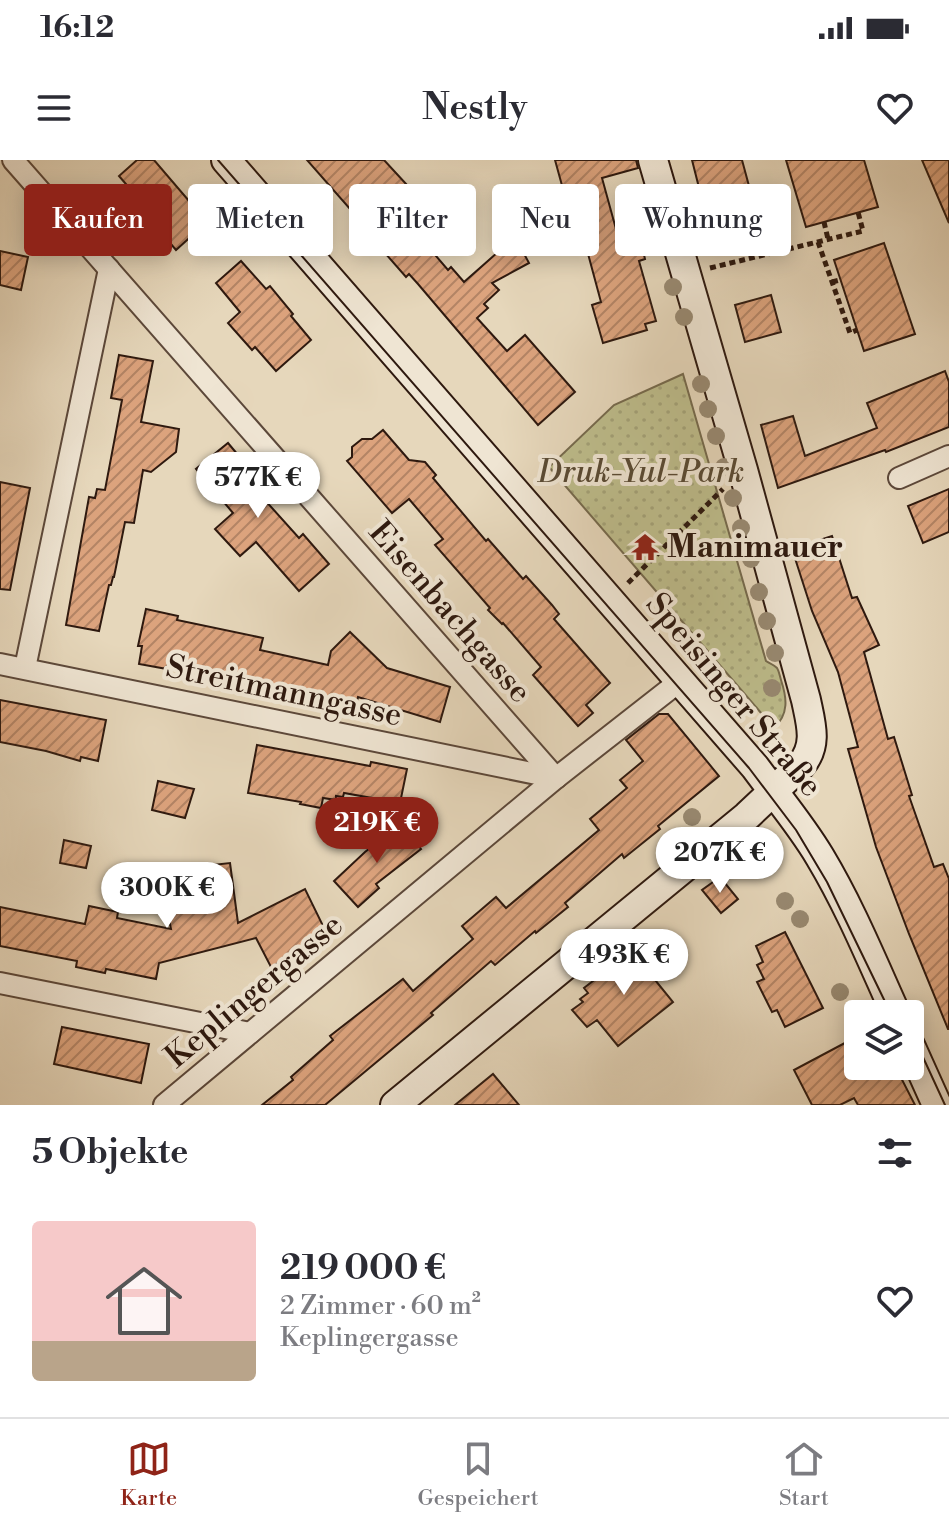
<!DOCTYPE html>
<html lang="de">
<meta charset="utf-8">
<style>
body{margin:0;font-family:"Libre Bodoni",serif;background:#f7f7f7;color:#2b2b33;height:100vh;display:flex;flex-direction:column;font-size:30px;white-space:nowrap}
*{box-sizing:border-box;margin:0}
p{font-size:26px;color:#7c7c81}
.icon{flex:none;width:44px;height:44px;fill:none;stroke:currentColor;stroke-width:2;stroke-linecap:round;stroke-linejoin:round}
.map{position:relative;height:945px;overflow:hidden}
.drawer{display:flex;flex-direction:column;background:#fff;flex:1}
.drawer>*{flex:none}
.hud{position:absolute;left:24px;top:24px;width:902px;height:72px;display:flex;gap:16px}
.fabs{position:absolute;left:844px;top:840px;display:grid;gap:16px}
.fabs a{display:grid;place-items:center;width:80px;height:80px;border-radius:8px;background:#fff;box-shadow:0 4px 20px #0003;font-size:40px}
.price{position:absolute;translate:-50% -68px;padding:0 18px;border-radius:28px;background:#fff;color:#222;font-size:26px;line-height:52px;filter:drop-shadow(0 2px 4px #0008)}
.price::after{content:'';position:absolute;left:50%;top:48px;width:24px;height:18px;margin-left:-12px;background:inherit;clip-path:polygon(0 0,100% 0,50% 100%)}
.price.on{background:#8f2418;color:#fff}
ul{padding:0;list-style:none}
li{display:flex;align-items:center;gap:24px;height:200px;padding:0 32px}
li span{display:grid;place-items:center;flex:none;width:224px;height:160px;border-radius:8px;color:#555}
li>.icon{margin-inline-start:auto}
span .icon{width:96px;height:96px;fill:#fffc;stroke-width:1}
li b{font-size:34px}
h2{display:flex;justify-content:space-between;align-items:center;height:96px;padding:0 32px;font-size:34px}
.chip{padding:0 28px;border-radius:8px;background:#fff;box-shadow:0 4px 20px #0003;font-size:28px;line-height:72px}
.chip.on{background:#8f2418;color:#fff}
.status{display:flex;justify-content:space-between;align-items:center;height:56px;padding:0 40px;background:#fff;direction:ltr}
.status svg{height:22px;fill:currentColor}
header{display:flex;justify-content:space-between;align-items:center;height:104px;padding:0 32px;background:#fff;font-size:36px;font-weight:600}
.menu{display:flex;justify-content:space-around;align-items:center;height:112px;border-top:2px solid #e1e1e2;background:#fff;font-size:22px;color:#7c7c81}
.menu a{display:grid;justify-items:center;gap:4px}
.menu .on{color:#8f2418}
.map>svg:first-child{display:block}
</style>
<div class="status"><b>16:12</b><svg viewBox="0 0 49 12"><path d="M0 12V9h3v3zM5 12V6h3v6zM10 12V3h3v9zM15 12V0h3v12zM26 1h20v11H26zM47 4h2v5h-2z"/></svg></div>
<header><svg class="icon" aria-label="menu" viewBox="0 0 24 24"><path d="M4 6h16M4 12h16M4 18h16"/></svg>Nestly<svg class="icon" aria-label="heart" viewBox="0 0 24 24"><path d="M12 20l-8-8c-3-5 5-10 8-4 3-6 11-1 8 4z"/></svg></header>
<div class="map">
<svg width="949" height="945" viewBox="0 0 949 945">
<defs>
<pattern id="park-dots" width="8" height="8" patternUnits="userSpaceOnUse" patternTransform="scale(2)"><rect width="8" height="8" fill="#bdbc8b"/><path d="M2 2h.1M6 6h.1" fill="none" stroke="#a3a177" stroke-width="1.8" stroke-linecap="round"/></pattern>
<pattern id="building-hatch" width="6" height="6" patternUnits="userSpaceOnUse" patternTransform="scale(2)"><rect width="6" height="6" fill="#dca37d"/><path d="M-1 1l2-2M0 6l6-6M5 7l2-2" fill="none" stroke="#b38465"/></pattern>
</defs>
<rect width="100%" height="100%" fill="#e6d7bb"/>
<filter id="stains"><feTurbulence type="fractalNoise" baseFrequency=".0025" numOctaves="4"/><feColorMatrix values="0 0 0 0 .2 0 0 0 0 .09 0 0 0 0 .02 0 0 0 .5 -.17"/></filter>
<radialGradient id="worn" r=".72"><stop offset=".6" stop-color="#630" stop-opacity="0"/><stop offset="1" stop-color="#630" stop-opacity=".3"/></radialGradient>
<!-- park -->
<path fill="url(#park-dots)" stroke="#766a4d" stroke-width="2" d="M683 214 766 501C769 503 774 505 777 508 779 511 780 517 781 520 787 538 789 554 774 568L549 307 614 245Z"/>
<!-- building -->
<g fill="url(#building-hatch)" stroke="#2e190f" stroke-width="2">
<polygon points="137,0 154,0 207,62 176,90 153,63 157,60 119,16"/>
<polygon points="307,0 384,0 407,25 389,41 448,110 451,107 464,122 515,77 529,103 492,123 499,130 484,144 488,148 477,158 507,191 525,175 575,232 538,265 418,124 409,114 406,117 378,85 380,83"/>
<polygon points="555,0 636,0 638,8 602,18 619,80 639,74 645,99 639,101 656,161 645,164 647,170 603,183 592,145 601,142 587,90 575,94 561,41 566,40"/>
<polygon points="692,0 742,0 763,78 715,91"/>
<polygon points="786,0 864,0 878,47 806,67"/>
<polygon points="922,0 949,0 949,63"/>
<polygon points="884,83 915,174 864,191 834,100"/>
<polygon points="0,91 28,97 21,130 0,125"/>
<polygon points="241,101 266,129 270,126 293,154 291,156 311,180 276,211 255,187 252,190 228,163 240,152 216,123"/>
<polygon points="771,135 781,172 745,182 735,145"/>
<polygon points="119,195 153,201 141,262 179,269 176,292 151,312 143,310 134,363 125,362 114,417 113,417 111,425 109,425 99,471 66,465 89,337 95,338 97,329 105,330 122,240 111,238"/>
<polygon points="945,211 949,222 949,267 886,292 885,290 778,328 761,265 793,256 805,296 877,268 867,243"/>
<polygon points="383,270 409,300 425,302 436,315 433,318 486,381 488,379 523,419 526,416 552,445 559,454 554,459 610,523 586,545 593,553 578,566 533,515 541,507 503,463 502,464 488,450 490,448 435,385 443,379 409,339 392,353 347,301 352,297 352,287 362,279 372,279"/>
<polygon points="228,283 253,313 246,319 299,378 303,374 329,404 299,431 256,382 240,396 215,369 233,353 196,309"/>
<polygon points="0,322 30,328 10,430 0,429"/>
<polygon points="949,329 949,372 923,383 908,346"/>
<polygon points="832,376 852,438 857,437 879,485 864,492 888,579 894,577 912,635 909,636 934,707 943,704 949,719 949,869 948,869 909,774 876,687 848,589 858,587 838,512 812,451 792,389"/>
<polygon points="146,449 178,456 177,460 263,478 260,490 328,505 331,491 350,472 387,508 450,527 440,562 358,537 356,545 168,504 167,509 139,504 142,486 138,486"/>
<polygon points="0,540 106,560 98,601 81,597 80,601 46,591 0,582"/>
<polygon points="659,554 668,554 719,616 658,666 660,669 624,698 622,694 565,743 568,747 536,773 535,771 495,805 491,801 431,853 433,855 325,945 262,945 293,920 291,917 333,880 330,876 403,819 413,831 473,779 462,766 496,737 506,748 599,670 590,659 627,628 620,620 643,601 626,580"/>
<polygon points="257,585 370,606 371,602 407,609 400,643 344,633 343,637 336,636 336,640 323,638 321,648 300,644 301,642 248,633"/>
<polygon points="158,621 194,629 185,658 152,650"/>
<polygon points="401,664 421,689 376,724 379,728 358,747 334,721 365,692"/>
<polygon points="64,680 91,686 86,708 60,703"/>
<polygon points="230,703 238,763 305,729 327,774 297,789 299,793 271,807 256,778 159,803 156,819 106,809 105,813 76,807 77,801 0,786 0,747 85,764 89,746 118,752 117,758 171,769 168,755 190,749 186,708"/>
<polygon points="720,717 738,739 721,753 702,730"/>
<polygon points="785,772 823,848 785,867 777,850 772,852 757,822 764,819 757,805 763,802 756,786"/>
<polygon points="649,787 660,807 651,815 673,842 618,886 597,860 587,867 572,850 583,842 580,839 588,833 584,828 624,797 628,801 635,795 636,797"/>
<polygon points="62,867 149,884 141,923 54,904"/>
<polygon points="858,876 858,906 895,906 915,945 858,945 854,938 840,945 812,945 794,910"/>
<polygon points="493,914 519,945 455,945"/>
</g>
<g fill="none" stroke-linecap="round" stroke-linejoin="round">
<!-- street casing -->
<g stroke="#5c483a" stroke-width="24">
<g id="street">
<polyline points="13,0 556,618"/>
<polyline points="899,318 949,296"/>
<polyline points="0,504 556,618"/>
<polyline points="25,508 109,109"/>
<polyline points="0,823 250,873"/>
<polyline points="164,945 556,618 680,521"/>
</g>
</g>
<!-- secondary casing -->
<g stroke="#2e190f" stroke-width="32">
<g id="secondary">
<path d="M226 0 755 607C777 637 801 665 820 697 850 747 872 801 896 854"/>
<polyline points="910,885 937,945"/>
<path d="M395 945 747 656 801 605C818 585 811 564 806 540L743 310 653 0"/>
</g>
</g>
<!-- path -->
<g stroke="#2e190f" stroke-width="5" stroke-dasharray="6 4" stroke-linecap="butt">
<polyline points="824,62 828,79"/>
<polyline points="818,82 850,173 857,170"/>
<polyline points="710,108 863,71 858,52"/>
<polyline points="832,122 840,120"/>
<polyline points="628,423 723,329"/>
</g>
<!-- street -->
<use href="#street" stroke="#efe5d3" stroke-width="20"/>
<!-- secondary -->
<use href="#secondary" stroke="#efe5d3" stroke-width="28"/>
<!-- tram -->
<g stroke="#2e190f" stroke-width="2">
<polyline points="218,0 749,608 796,670 827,722 891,854"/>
<polyline points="910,869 945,945"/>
</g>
</g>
<!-- trees -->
<g fill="#988971">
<circle cx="647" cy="36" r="9"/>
<circle cx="656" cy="62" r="9"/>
<circle cx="673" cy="127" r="9"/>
<circle cx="684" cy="157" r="9"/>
<circle cx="701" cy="224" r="9"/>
<circle cx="708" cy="249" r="9"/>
<circle cx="716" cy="276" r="9"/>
<circle cx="724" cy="307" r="9"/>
<circle cx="733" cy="338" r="9"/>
<circle cx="741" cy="368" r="9"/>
<circle cx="751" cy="399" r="9"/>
<circle cx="759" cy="432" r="9"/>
<circle cx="767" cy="461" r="9"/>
<circle cx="775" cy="493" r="9"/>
<circle cx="772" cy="528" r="9"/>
<circle cx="692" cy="657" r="9"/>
<circle cx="785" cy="741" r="9"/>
<circle cx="800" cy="759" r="9"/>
<circle cx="840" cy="832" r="9"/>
</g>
<!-- icons -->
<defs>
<g id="temple-bare" transform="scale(2.16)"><path d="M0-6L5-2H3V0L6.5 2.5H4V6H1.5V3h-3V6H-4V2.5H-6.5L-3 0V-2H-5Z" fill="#8f2418" stroke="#efe5d3" stroke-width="2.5" paint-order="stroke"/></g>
</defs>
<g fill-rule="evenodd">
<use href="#temple-bare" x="645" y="387"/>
</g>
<g text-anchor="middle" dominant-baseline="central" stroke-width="8" stroke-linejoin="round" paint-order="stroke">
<!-- park labels -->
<g font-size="32" font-style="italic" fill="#594a34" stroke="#efe5d3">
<text x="641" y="312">Druk-Yul-Park</text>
</g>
<!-- poi labels -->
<g font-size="32" font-weight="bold" fill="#2e190f" stroke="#efe5d3" text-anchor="start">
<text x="667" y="387">Manimauer</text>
</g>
<!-- street labels -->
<g font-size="32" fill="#2e190f" stroke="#efe5d3">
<text transform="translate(450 452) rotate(49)">Eisenbachgasse</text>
<text transform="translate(284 531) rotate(12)">Streitmanngasse</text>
<text transform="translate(734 535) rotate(50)">Speisinger Straße</text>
<text transform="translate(254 831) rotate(-40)">Keplingergasse</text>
</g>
</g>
<rect width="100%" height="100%" filter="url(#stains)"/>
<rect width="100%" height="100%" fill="url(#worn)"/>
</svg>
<div class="fabs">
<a><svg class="icon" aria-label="layers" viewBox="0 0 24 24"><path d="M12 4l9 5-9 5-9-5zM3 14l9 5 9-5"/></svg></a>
</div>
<b class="price" style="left:258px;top:360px">577K €</b>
<b class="price on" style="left:377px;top:705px">219K €</b>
<b class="price" style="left:720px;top:735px">207K €</b>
<b class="price" style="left:167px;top:770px">300K €</b>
<b class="price" style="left:624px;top:837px">493K €</b>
<div class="hud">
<a class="chip on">Kaufen</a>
<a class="chip">Mieten</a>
<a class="chip">Filter</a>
<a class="chip">Neu</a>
<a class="chip">Wohnung</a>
</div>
</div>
<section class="drawer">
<h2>5 Objekte<svg class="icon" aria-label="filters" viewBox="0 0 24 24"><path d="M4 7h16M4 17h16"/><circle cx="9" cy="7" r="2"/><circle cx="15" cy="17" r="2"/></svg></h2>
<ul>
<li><span style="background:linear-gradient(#f6c9c9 75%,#b9a48a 0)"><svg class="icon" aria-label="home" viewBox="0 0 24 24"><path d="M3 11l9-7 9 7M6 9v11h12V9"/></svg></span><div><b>219 000 €</b><p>2 Zimmer · 60 m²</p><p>Keplingergasse</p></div><svg class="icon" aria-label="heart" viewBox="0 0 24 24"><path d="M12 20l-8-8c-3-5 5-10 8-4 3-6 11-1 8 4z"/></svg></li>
</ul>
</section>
<nav class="menu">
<a class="on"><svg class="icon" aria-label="map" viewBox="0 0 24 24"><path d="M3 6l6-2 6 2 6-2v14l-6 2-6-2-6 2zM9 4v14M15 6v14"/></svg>Karte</a>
<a><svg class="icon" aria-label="saved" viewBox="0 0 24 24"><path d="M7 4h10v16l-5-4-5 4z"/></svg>Gespeichert</a>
<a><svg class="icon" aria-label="home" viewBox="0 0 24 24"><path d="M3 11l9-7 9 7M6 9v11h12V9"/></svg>Start</a>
</nav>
